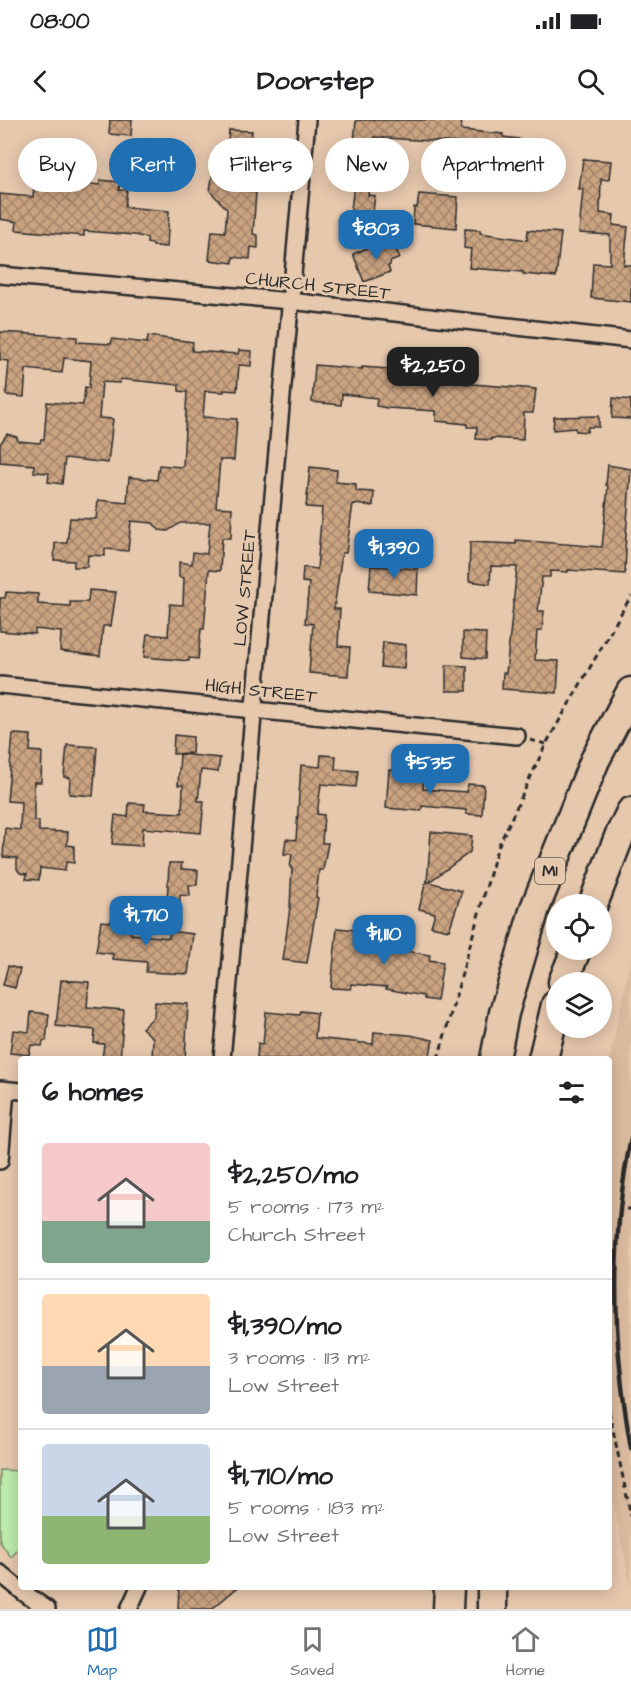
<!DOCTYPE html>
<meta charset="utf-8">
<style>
body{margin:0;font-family:"Architects Daughter",sans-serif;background:#f6f6f6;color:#202124;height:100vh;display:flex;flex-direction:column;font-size:22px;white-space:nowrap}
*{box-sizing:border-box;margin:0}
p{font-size:20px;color:#757577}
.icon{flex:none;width:33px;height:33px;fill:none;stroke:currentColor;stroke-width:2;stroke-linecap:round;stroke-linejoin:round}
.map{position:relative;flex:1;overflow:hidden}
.details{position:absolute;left:18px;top:936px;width:594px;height:534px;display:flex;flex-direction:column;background:#fff;border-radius:6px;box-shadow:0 3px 15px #0003}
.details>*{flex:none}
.guide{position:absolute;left:18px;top:18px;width:596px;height:54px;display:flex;gap:12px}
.fabs{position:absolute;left:546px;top:774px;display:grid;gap:12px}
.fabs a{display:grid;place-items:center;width:66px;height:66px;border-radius:50%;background:#fff;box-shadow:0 3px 15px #0003;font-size:30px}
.price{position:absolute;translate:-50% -51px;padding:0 14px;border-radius:12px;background:#1f6fb2;color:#fff;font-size:20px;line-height:39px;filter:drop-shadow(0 2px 3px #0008)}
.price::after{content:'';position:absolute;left:50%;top:36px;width:18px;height:14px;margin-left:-9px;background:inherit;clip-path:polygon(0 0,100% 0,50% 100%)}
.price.current{background:#222;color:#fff}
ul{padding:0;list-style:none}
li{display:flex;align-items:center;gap:18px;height:150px;padding:0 24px}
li+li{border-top:2px solid #e0e0e0}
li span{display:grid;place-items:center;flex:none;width:168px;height:120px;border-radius:6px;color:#555}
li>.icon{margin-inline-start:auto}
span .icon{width:72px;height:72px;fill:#fffc;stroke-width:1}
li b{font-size:26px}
h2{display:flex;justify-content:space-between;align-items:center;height:72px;padding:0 24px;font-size:26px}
.tag{padding:0 21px;border-radius:27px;background:#fff;box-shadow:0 3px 15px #0003;font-size:21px;line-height:54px}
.tag.current{background:#1f6fb2;color:#fff}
.status{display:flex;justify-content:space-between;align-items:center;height:42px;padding:0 30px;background:#fff;direction:ltr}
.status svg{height:16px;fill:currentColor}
header{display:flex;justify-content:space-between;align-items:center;height:78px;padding:0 24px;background:#fff;font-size:27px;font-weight:700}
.dock{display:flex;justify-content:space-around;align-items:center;height:84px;border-top:2px solid #e0e0e0;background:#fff;font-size:16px;color:#757577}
.dock a{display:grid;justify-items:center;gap:3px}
.dock .current{color:#1f6fb2}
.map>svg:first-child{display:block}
</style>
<div class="status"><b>08:00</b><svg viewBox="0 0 49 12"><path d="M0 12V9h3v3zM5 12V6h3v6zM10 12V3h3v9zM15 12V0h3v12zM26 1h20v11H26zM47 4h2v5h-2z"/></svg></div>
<header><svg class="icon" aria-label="back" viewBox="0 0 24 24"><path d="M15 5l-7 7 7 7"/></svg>Doorstep<svg class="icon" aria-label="search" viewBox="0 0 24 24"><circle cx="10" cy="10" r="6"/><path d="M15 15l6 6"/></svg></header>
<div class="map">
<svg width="631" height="1489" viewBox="0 0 631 1489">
<defs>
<pattern id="building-cross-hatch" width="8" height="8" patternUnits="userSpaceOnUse" patternTransform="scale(1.5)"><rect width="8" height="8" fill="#caa381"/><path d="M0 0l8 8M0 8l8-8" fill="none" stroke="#a4856a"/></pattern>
</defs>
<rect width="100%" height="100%" fill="#e6c8ad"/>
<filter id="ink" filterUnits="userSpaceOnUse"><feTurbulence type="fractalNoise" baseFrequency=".0167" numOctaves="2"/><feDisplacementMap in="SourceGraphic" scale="12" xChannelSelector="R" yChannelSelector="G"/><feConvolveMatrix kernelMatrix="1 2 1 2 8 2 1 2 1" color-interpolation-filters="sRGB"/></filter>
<g filter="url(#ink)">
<!-- built -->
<polygon fill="#daba9e" points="631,837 631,1469 609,1362 609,943"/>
<!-- green -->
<polygon fill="#bdecab" stroke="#748c6b" stroke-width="1.5" points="0,1350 21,1351 21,1427 11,1437 0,1422"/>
<!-- building -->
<g fill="url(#building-cross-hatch)" stroke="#2b2b2b" stroke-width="1.5">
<polygon points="110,0 132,0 131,16 109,14"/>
<polygon points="356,0 462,0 461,10 503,14 503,17 519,19 516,47 471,44 472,24 374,17 368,75 375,76 372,99 386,100 385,112 346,108 347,96 350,97 355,57 351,56"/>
<polygon points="229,10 252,11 249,44 226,42"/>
<polygon points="583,39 611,41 609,60 601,59 600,93 614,95 613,105 628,107 624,145 631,145 631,182 591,178 593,143 610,144 610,115 579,113 583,69 579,69"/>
<polygon points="39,48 51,49 50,60 100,65 100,60 120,62 119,70 127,70 125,87 169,91 167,127 153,126 153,124 147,123 147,118 135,115 84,111 84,116 16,110 17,102 0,99 0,74 33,77 34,65 37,65"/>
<polygon points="213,51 235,54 234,69 256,72 253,114 258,115 258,128 251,127 250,139 233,137 233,143 209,140 212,111 225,112 227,89 210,71"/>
<polygon points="419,74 458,77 456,108 413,104 414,87 417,88"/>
<polygon points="465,109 480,110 480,113 527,120 528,110 561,113 556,157 523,154 523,152 469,148 471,129 464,128"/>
<polygon points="384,121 384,128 394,124 400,138 390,142 390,145 388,146 390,152 364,162 353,134"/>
<polygon points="0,212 77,217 77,222 111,224 112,219 147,223 148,216 193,222 192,231 238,234 239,230 252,231 251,246 239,245 237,271 224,270 224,272 205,271 203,297 237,299 234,340 220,340 216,387 232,388 231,418 222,418 220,451 209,450 204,509 201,509 198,539 189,538 189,541 144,537 147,514 168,516 170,484 183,485 184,458 179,457 179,442 192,444 193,432 207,434 210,403 180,403 168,411 159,410 153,403 131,401 128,431 105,429 105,436 88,435 87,447 74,447 74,441 54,440 55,423 67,423 70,398 96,399 98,380 127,383 129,357 157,360 159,345 182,347 183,346 187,272 179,271 179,265 120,259 119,263 102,262 99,298 113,299 108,343 65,338 62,364 48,362 49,353 34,352 34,345 0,342 0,324 7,314 17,317 18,321 40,323 41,319 44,319 47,282 83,285 85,267 89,268 91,241 64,238 62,253 26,249 24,277 6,275 9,241 0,240"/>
<polygon points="315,245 362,249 362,247 403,250 403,262 431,265 431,252 447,253 448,245 462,247 460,263 536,269 533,293 524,293 523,320 491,318 491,320 476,319 477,307 467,307 467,304 436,301 436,291 387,288 376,286 377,278 342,274 341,285 312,282"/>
<polygon points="613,278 631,280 631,299 612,298"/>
<polygon points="599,296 599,307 588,307 587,312 576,311 575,308 553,310 554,297"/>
<polygon points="608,345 631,349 625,429 626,429 625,454 568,450 568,452 550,451 550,457 542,457 538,491 544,491 542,510 537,511 535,540 559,541 557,573 502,569 503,553 506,553 517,447 491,446 490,464 469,461 470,422 516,424 516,420 602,427 608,366 606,365"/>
<polygon points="310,347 337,350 336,362 356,364 356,371 374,372 373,386 353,384 346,433 342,433 334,489 340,489 338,526 350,527 348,556 309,553 313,504 305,503 309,463 302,462 303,447 317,449 322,388 306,387"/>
<polygon points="371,446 418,449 417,475 369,471"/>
<polygon points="89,470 116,472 111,506 103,506 100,536 60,531 61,512 35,509 35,514 0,511 0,478 5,478 6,472 38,474 38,484 70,486 70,482 88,482"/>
<polygon points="463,512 486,513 485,539 463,537"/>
<polygon points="383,522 406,525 404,549 381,547"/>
<polygon points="446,545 467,546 467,571 446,571"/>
<polygon points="13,614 31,615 30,631 42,632 41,662 34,662 34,701 39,701 39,711 68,712 67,725 74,726 74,743 66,742 65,751 40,748 39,760 26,759 27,754 20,753 17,749 17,738 3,737 5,708 20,710 21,682 7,681"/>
<polygon points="174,615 193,617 192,633 173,634"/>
<polygon points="67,625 97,627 93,676 69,674 70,658 64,657"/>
<polygon points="180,634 220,638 218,652 201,650 198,681 204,681 201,713 143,708 142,726 112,724 115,695 128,697 129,683 145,684 144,691 182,693 183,665 178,665"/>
<polygon points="321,635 336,636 335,649 358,651 356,667 321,664 317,694 324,695 322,723 328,723 323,750 319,750 316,777 318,778 307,843 283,840 290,787 292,747 290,747 292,734 284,734 286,719 296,720 301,645 320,647"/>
<polygon points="389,650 413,651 412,658 424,658 423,669 467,672 468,664 484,665 482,695 466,694 466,690 422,686 421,691 386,688"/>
<polygon points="431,712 472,716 470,732 429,762 462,771 449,810 431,806 435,793 419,789 426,761 427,762"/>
<polygon points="169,743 182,743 181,749 198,750 197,765 189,765 190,776 180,775 180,784 167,784"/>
<polygon points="112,798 133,801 131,814 169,818 170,811 193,814 188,854 146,852 147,842 112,839 113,834 96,832 101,801 111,802"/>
<polygon points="337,808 357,810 356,816 407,821 406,831 430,835 429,840 443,842 437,881 424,879 424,876 386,869 387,867 351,864 351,869 331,868"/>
<polygon points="8,846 20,849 15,868 3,865"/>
<polygon points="61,860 89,862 87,887 124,890 120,939 102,939 104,924 94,923 95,910 56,906"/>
<polygon points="155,882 188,884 185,939 152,939 153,918 142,908 154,897"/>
<polygon points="301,891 317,893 315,918 373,924 374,912 410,915 433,920 429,939 257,939 258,923 263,924 266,892 300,895"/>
<polygon points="31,892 49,894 46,921 43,921 42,926 31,925 29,935 10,933 13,910 29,912"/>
<polygon points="179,1467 238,1467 212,1489 178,1489"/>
</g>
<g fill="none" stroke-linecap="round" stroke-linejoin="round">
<!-- street casing -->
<g stroke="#2b2b2b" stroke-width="20">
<g id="street">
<polyline points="0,155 290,181 631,220"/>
<polyline points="0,565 517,616"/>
<polyline points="222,939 307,0"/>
<polyline points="0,969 21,971"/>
<polyline points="0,1041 6,970"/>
<polyline points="0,1453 24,1473 47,1489"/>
<polyline points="129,1489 139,1467"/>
</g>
</g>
<!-- highway casing -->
<g stroke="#2b2b2b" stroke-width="33">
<g id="highway">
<polyline points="593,784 619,717 631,692"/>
<polyline points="563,862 576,830"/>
<polyline points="495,939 504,893 535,788 595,640 631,572"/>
<polyline points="543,939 556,885"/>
<polyline points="448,1489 449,1467"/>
<polyline points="492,1489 492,1467"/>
</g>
</g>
<!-- path -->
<g stroke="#2b2b2b" stroke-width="3" stroke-dasharray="6 4.5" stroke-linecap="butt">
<polyline points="530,620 546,624"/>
<polyline points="438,939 497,729 546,624 631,476"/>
<polyline points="626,1089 631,1089"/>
<polyline points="609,1291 631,1396"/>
</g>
<!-- street -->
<use href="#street" stroke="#e6c8ad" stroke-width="15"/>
<!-- highway -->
<use href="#highway" stroke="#e6c8ad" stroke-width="28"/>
<!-- rail -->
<path stroke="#2b2b2b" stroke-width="4.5" d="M631 1018C610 1119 613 1227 631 1328"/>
</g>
</g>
<g text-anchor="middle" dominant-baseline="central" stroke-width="6" stroke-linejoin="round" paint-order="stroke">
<!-- shield labels -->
<rect fill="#e6c8ad" stroke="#635a52" stroke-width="1.5" x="535" y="738" width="30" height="26" rx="4.5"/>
<g font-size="16" font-weight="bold" fill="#2b2b2b">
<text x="550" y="751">M1</text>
</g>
<!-- street labels -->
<g font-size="18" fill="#2b2b2b" stroke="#e6c8ad">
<text transform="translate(318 166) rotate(6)">CHURCH STREET</text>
<text transform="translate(245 468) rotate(-85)">LOW STREET</text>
<text transform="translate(261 571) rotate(6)">HIGH STREET</text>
</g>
</g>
</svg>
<div class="fabs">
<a><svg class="icon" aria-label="locate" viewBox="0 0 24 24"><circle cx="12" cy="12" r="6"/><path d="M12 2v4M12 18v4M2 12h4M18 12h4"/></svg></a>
<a><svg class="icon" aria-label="layers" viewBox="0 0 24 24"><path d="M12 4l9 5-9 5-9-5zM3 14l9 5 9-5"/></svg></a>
</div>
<b class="price" style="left:376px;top:141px">$803</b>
<b class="price current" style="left:433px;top:278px">$2,250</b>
<b class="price" style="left:394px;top:460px">$1,390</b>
<b class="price" style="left:430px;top:675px">$535</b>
<b class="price" style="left:146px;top:827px">$1,710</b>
<b class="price" style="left:384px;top:846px">$1,110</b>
<div class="guide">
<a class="tag">Buy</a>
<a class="tag current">Rent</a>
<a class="tag">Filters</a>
<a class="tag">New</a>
<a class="tag">Apartment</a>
</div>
<section class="details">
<h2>6 homes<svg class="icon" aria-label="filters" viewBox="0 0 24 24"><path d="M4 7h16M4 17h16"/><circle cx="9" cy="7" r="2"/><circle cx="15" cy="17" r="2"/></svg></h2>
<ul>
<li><span style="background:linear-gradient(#f6c9c9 65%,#7fa58c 0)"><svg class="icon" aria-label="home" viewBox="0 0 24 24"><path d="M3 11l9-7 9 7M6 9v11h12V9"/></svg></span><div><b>$2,250/mo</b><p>5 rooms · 173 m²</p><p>Church Street</p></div></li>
<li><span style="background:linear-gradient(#ffd9b3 60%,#9aa5b1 0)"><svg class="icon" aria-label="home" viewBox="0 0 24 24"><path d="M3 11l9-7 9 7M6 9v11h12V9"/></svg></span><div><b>$1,390/mo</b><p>3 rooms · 113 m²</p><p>Low Street</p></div></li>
<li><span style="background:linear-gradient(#c9d6e8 60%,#8fb573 0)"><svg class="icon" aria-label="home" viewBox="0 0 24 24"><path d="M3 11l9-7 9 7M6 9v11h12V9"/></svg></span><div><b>$1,710/mo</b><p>5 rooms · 183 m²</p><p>Low Street</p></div></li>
</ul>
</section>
</div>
<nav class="dock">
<a class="current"><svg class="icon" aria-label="map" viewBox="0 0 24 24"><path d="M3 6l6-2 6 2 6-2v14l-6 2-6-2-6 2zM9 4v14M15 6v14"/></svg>Map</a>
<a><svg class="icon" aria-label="saved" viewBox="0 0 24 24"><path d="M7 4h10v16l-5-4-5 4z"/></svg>Saved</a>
<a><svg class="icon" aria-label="home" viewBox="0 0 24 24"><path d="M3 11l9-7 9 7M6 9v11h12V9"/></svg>Home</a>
</nav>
